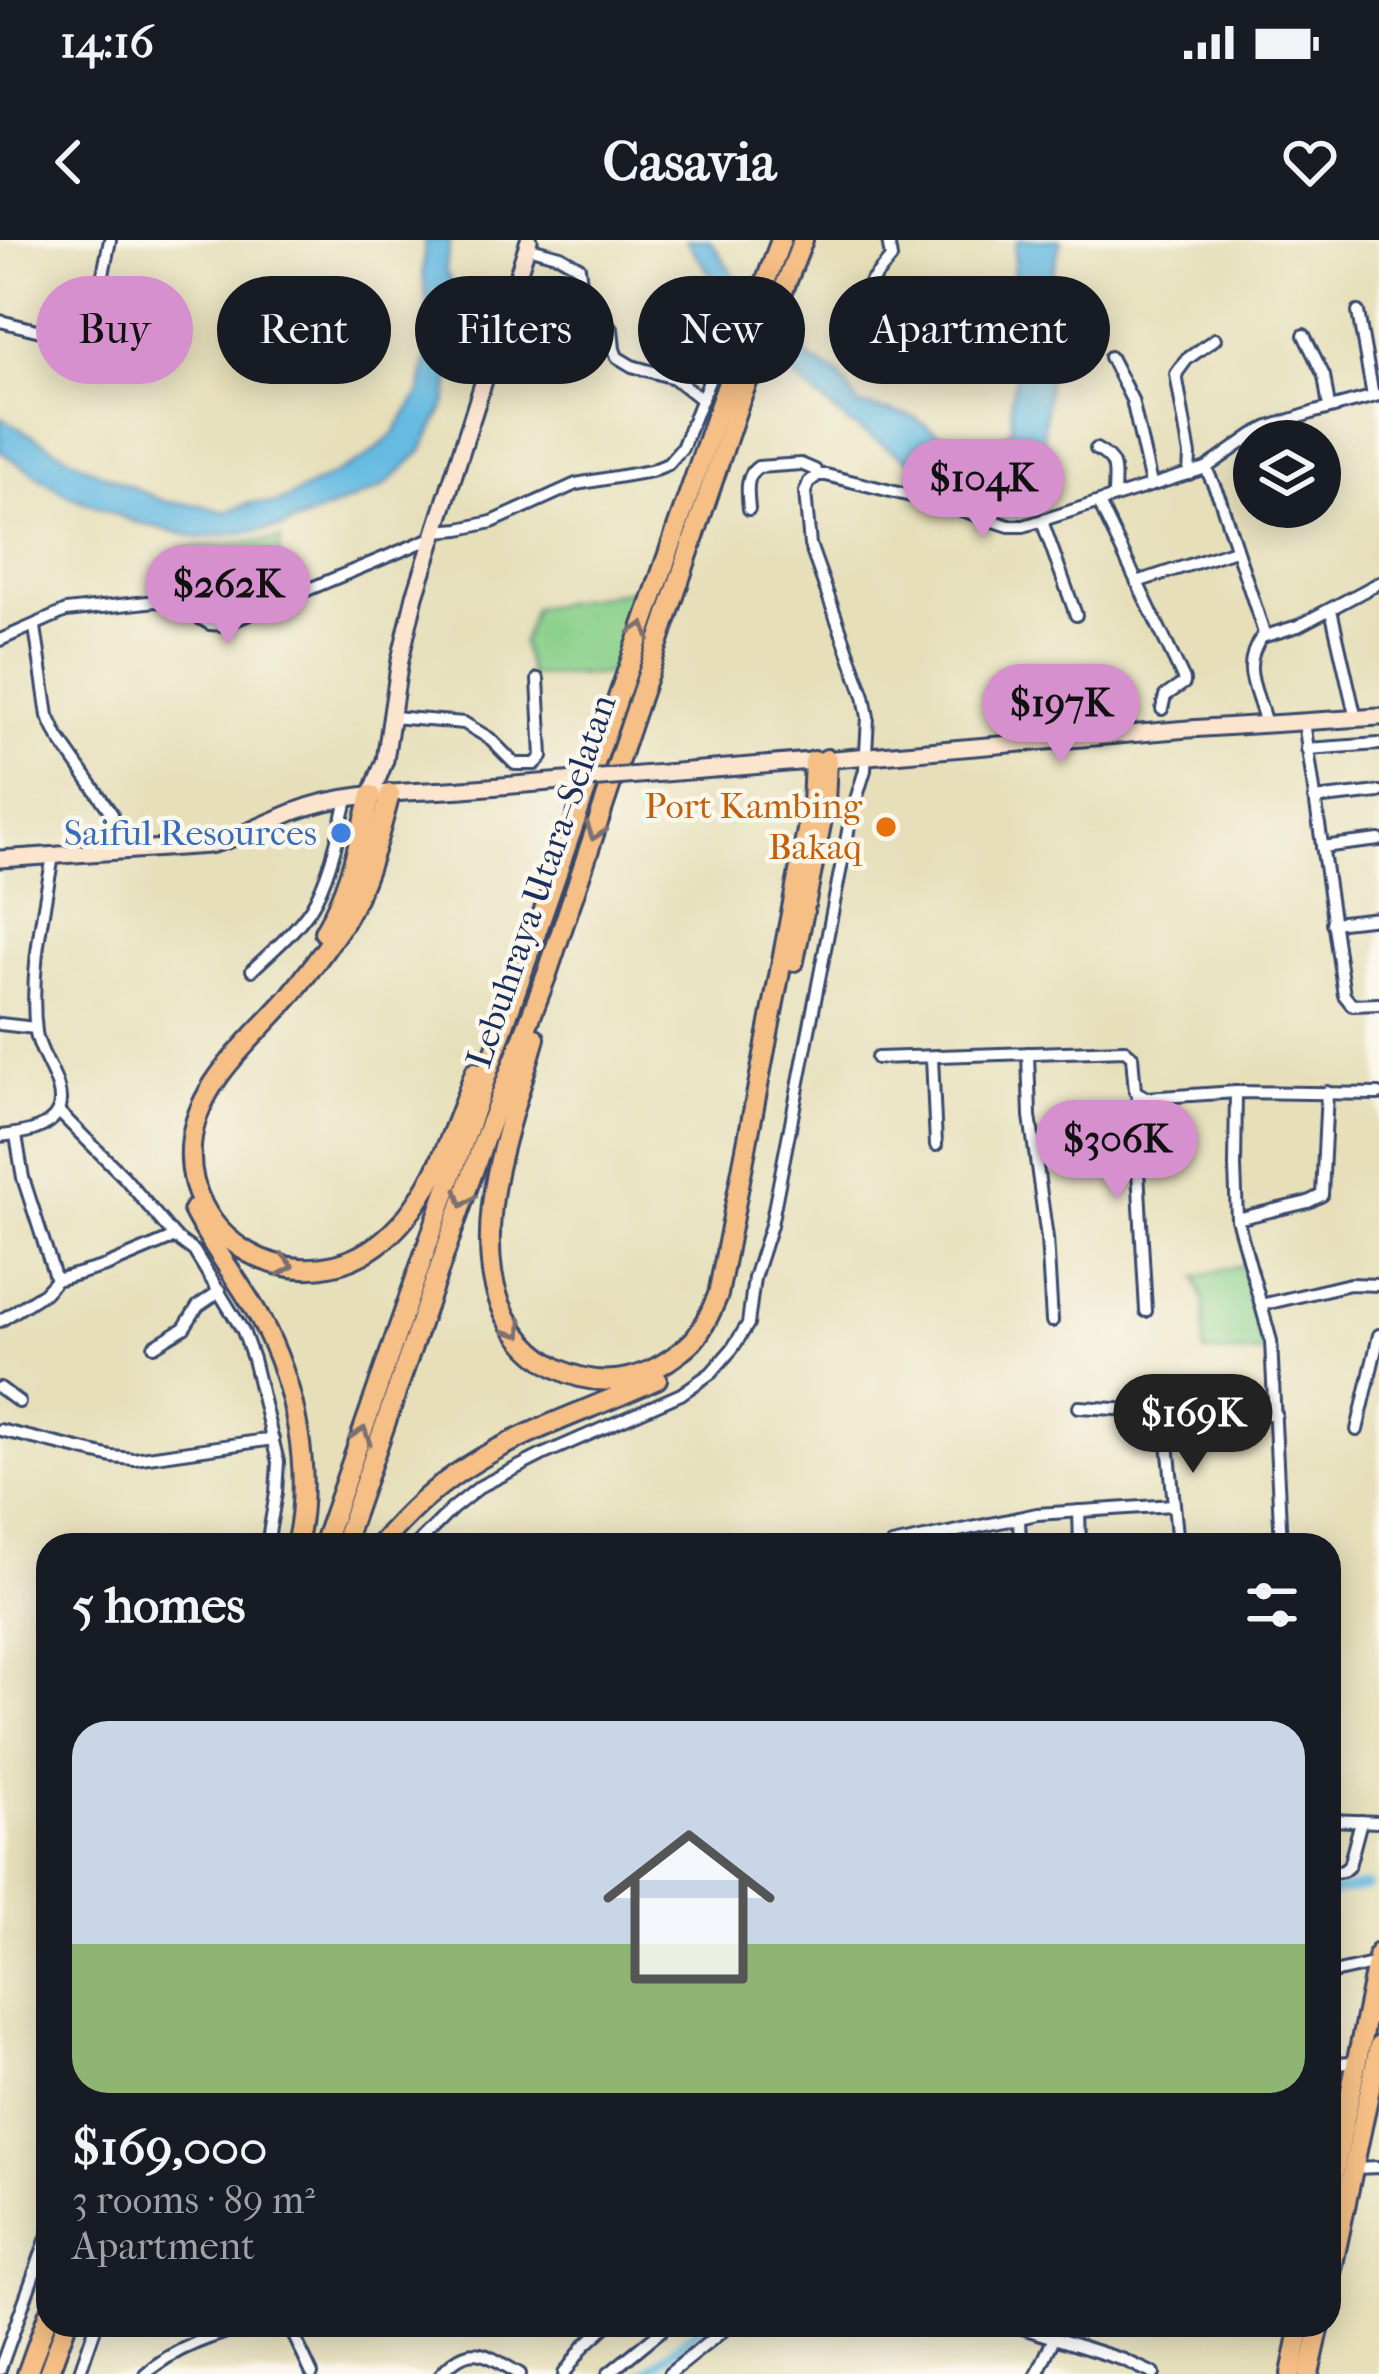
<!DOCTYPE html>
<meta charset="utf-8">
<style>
body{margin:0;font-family:"IM FELL French Canon",serif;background:#20242c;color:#f1f3f6;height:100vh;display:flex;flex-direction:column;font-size:45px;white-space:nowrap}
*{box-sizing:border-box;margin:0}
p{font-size:39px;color:#9ea1a6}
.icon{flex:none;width:66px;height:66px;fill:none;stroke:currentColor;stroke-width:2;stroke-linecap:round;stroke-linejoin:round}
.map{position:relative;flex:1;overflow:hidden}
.details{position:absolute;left:36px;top:1293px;width:1305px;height:804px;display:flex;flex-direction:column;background:#171b24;border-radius:36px;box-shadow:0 6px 30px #0003}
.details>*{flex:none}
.guide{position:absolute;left:36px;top:36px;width:1308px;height:108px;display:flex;gap:24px}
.fabs{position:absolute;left:1233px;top:180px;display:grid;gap:24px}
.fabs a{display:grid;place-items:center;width:108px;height:108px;border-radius:50%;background:#171b24;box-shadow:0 6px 30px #0003;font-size:60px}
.price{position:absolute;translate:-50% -102px;padding:0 27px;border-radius:42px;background:#d690ce;color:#111;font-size:39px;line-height:78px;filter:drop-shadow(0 3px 6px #0008)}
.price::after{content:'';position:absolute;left:50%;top:72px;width:36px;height:27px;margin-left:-18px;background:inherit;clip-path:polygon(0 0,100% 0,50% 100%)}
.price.current{background:#222;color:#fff}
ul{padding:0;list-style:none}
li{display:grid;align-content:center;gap:24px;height:636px;padding:0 36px}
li+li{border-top:3px solid #363941}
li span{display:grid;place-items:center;height:372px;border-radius:36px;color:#555}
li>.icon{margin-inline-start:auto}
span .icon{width:216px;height:216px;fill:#fffc;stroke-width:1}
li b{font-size:51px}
h2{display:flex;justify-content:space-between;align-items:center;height:144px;padding:0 36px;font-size:51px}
.chip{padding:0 42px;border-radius:54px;background:#171b24;box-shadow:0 6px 30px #0003;font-size:42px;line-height:108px}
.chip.current{background:#d690ce;color:#111}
.status{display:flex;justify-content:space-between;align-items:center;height:84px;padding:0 60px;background:#171b24;direction:ltr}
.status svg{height:33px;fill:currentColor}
header{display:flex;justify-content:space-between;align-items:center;height:156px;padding:0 36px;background:#171b24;font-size:54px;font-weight:800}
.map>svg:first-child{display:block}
</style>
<div class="status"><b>14:16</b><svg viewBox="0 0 49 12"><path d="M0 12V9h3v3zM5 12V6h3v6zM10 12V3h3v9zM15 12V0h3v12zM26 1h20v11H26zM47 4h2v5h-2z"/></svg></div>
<header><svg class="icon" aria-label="back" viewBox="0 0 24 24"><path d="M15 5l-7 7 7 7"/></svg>Casavia<svg class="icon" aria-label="heart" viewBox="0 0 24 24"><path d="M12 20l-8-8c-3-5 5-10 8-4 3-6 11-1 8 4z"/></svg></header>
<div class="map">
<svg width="1379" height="2134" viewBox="0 0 1379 2134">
<rect width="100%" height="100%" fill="#fbf7ec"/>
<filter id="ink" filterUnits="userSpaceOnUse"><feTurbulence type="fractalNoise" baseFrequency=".00833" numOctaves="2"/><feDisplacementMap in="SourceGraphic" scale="24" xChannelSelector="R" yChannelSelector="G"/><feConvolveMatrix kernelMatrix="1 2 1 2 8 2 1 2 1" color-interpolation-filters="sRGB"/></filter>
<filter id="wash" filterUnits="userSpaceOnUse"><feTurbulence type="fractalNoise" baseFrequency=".004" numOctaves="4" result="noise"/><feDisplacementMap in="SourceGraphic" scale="48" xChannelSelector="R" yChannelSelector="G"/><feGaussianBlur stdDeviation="2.7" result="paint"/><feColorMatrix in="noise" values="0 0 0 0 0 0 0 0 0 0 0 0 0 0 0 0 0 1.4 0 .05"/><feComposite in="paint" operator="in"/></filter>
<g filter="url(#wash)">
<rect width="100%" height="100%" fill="#e6dfba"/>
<!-- green -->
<g fill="#89d08a" stroke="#528074" stroke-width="3">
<path d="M281 299 274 358C223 380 221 379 171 355L183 308Z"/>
<polygon points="643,348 612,434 530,436 522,403 534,368"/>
<polygon points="1242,1025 1264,1102 1264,1113 1204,1113 1204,1064 1196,1037"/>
</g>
<!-- water -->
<g fill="#66bbe2" stroke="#4075a0" stroke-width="3">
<polygon points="425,0 450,0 445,30 459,58 459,89 447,161 421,212 382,248 281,288 200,298 135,282 69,256 0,211 0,177 85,226 166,262 200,265 225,272 252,263 276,264 364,219 393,195 421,151 431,90 423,33"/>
<polygon points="686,0 710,0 744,50 791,90 811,120 839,135 859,165 912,176 941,195 1000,200 1012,188 1011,159 1019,124 1011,60 1016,3 1019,0 1061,0 1046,57 1050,111 1043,200 1032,225 1015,240 964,234 906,219 846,181 766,113"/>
</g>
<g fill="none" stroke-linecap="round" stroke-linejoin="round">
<!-- canal -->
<g stroke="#66bbe2" stroke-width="10">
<polyline points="1329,1653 1367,1646"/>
<polyline points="645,2134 703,2085"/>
</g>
</g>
</g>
<g filter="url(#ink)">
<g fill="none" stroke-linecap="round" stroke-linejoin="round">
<!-- street casing -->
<g stroke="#39496c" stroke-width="16">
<g id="street">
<polyline points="527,7 560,16 579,27 583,58 612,89 614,109 617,117 632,126 674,138 702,160"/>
<polyline points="870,43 891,18 888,0"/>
<polyline points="1358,72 1373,156"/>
<polyline points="0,81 89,103 110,0"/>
<polyline points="1304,95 1324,136 1329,167"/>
<polyline points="1110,117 1132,160 1151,244"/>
<path d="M1096 209C1120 222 1114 231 1114 257"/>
<polyline points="1206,228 1220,259 1265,396 1298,386 1379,343"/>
<polyline points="1189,234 1190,215 1176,134 1187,119 1215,99"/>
<polyline points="1099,263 1184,440 1184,443 1165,456 1162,469"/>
<path d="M749 269C748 255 744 236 758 227L801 224 815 230 818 235"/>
<polyline points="1042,281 1076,375"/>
<polyline points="436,291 460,289 492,282 576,244 651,231 668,224 682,208 709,141"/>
<polyline points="1137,342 1235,310"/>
<polyline points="1331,370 1356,479"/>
<polyline points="35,387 48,476 58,497 112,574 118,611"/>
<path d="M1263 395C1238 429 1258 449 1266 485"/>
<polyline points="0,400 66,371 156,361 173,363 210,384 223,385 434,297"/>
<polyline points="392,477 464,483 489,498 515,524 535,524 542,517 538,439"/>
<polyline points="1304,482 1344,755 1352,765 1379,764"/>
<polyline points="1307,509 1379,504"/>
<polyline points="1314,559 1379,552"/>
<polyline points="1322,607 1379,600"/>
<polyline points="1332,683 1379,678"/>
<path d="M252 730C272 711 295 692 311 668 330 637 338 595 347 560"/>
<polyline points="0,784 35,788"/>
<polyline points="1028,813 1030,876 1047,998 1052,1081"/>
<polyline points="932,817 936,905"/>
<polyline points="877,818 1125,810 1132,816 1135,851 1146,858 1236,852 1379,854"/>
<polyline points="1236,852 1235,927 1237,979 1271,1101 1281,1305"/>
<polyline points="1138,855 1136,895 1146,1071"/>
<polyline points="58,871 124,937 175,997 194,1011 243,1091 253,1119 278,1222 276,1253 267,1305"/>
<path d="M0 896C18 894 49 891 58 871 68 847 39 817 36 792 29 733 43 674 53 616"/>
<polyline points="1237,979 1308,962 1322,955 1327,852"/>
<polyline points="56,1040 106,1026 175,997"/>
<polyline points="1261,1065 1350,1044 1379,1045"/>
<polyline points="0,1081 44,1053 56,1040 23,938 16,895"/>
<polyline points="154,1106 184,1088 198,1066 220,1051"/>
<polyline points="0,1148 19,1162"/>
<polyline points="1079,1167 1224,1175 1276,1174"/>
<polyline points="1165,1172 1178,1305"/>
<polyline points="0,1190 112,1217 134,1219 273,1199"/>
<polyline points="1357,1190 1379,1095"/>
<polyline points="1079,1271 1080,1305"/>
<polyline points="1019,1278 1020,1305"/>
<polyline points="416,1305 452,1269 481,1246 542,1215 681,1154 711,1133 732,1109 748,1084 754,1038 771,985 851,576 865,530 868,477 864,456 810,305 805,252 809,242 818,235 826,235 943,264 1009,286 1024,286 1206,228 1253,195 1269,187 1315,172 1379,155"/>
<polyline points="675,1305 748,1305"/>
<polyline points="892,1305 1037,1274 1173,1265"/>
<polyline points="1329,1580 1379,1582"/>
<polyline points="1329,1634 1343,1631 1349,1626 1361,1581"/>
<polyline points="1329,1734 1377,1723"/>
<polyline points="1329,1824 1356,1823"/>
<polyline points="1354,1928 1379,1927"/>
<polyline points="289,2085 312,2134"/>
<polyline points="1013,2085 1124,2120 1154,2134"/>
<polyline points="0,2129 48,1995"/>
<polyline points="79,2134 96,2085"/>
<path d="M145 2134C175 2107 216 2094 254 2085"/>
<path d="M441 2134C471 2099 486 2115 520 2134"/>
<polyline points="564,2134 584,2106 607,2085"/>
<polyline points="608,2134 668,2085"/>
<polyline points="669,2134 730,2085"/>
<polyline points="1037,2134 1054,2098"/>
</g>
</g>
<!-- secondary casing -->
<g stroke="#39496c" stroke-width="21">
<g id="secondary">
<polyline points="739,527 1188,489 1379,477"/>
<polyline points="371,555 385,520 400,420 415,356 529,0"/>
<path d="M0 619 209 605C240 598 267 582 296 571 348 551 409 553 463 549"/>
</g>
</g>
<!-- highway casing -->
<g stroke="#39496c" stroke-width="24">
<g id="highway">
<path d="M390 554C377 603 363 656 333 698 320 717 305 737 290 756 254 798 201 839 192 897 178 1001 294 1065 377 1005 431 966 453 891 475 832"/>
<path d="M324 692C349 650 359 602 371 555"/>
<polyline points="794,721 825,564 827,519"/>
<path d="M535 798C514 872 481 953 492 1032 504 1118 592 1172 669 1120 679 1113 690 1106 697 1096 706 1084 712 1069 718 1055L812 564 814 521"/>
<path d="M193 970C213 1009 240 1042 261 1080 296 1145 313 1233 296 1305"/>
<polyline points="323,1305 722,159 781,0"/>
<polyline points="343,1305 484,900 547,734 739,163 803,0"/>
<path d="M380 1305C406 1274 436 1246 470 1225 528 1188 596 1168 657 1139"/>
<polyline points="1329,1957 1379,1713"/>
<polyline points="1329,2043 1379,1806"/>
<polyline points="27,2134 48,2075"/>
<polyline points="48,2134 66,2085"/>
<polyline points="1291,2134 1301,2085"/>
<polyline points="1309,2134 1320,2085"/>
</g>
</g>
<!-- street -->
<use href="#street" stroke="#fff" stroke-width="10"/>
<!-- secondary -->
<use href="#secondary" stroke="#fbe5cf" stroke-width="15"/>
<!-- highway -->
<use href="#highway" stroke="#f5bf86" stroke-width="18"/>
<!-- secondary-bridge casing -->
<g stroke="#39496c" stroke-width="21" stroke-linecap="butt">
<polyline id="secondary-bridge" points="463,549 739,527"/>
</g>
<!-- secondary-bridge -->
<use href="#secondary-bridge" stroke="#fbe5cf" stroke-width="15"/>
</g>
<!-- one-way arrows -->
<defs><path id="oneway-chevron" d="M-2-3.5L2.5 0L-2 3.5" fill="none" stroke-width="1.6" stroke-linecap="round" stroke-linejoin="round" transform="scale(3)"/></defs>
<g stroke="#7d7070">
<use href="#oneway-chevron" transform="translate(641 390) rotate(-71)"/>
<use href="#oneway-chevron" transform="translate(595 592) rotate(109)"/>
<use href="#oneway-chevron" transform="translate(464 959) rotate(109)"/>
<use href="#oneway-chevron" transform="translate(286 1025) rotate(10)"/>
<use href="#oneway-chevron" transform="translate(516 1090) rotate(54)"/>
<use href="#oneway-chevron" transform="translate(362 1195) rotate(-71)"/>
</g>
</g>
<!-- markers -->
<circle fill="#e8710a" stroke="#fbf7ec" stroke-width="4.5" cx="886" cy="587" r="12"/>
<circle fill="#3f7fe0" stroke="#fbf7ec" stroke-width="4.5" cx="341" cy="593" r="12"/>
<g text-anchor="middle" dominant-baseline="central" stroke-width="9" stroke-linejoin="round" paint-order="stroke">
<!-- food labels -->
<g font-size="36" fill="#c56008" stroke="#fbf7ec" text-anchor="end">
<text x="862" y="566">Port Kambing<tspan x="862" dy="41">Bakaq</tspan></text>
</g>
<!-- shop labels -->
<g font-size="36" fill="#366cbe" stroke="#fbf7ec" text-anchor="end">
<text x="317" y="593">Saiful Resources</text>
</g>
<!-- street labels -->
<g font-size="36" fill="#1b2f5e" stroke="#fbf7ec">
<text transform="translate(541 641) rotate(-71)">Lebuhraya Utara–Selatan</text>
</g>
</g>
</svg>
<div class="fabs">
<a><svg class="icon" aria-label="layers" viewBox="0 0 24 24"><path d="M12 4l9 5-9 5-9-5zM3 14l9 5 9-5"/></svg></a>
</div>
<b class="price" style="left:983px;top:301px">$104K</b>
<b class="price" style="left:228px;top:407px">$262K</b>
<b class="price" style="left:1061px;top:526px">$197K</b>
<b class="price" style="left:1117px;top:962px">$306K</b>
<b class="price current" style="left:1193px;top:1236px">$169K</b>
<div class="guide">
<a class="chip current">Buy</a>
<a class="chip">Rent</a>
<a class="chip">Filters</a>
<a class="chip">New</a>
<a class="chip">Apartment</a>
</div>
<section class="details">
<h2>5 homes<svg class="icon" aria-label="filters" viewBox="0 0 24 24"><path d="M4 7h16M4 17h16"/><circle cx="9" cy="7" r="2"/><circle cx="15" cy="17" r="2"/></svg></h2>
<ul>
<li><span style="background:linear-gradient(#c9d6e8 60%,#8fb573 0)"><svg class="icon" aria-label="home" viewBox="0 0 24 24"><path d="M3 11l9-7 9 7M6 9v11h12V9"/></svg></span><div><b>$169,000</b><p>3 rooms · 89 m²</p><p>Apartment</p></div></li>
</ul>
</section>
</div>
